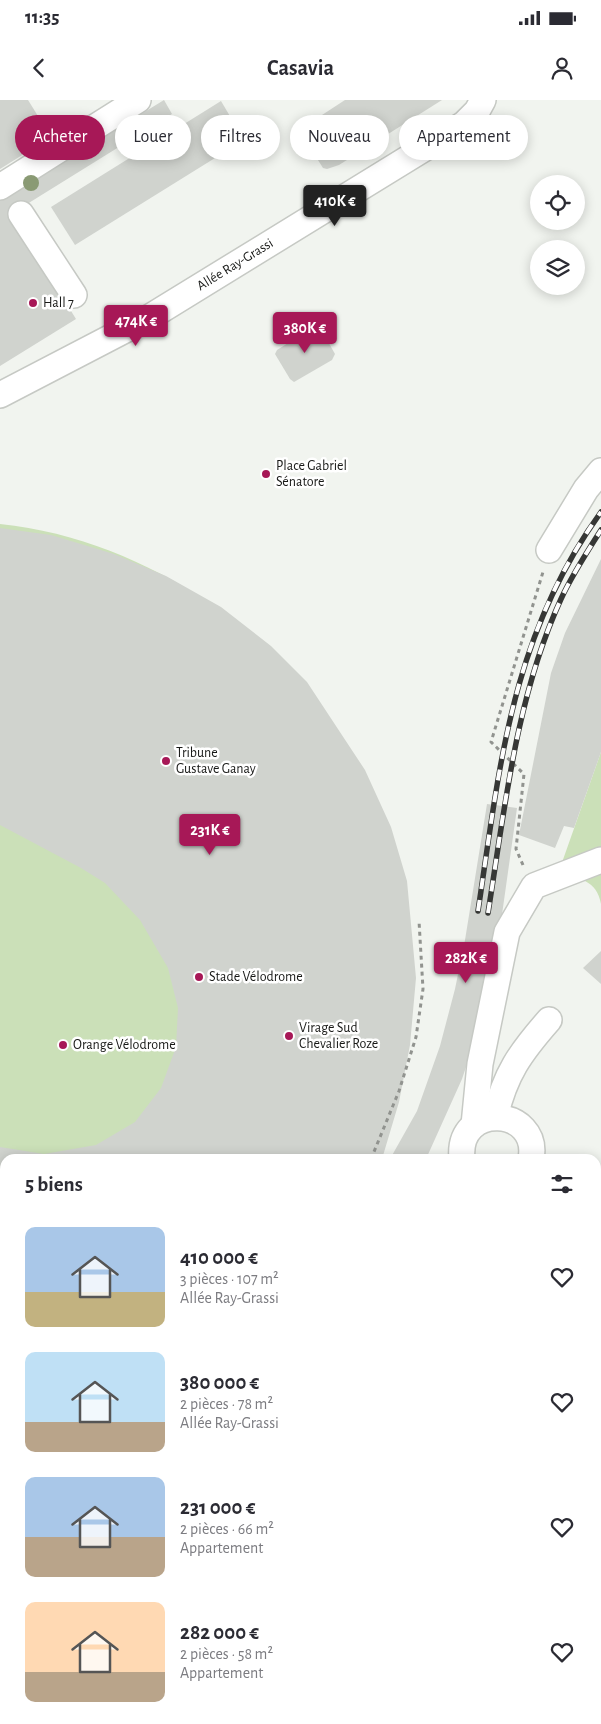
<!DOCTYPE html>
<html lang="fr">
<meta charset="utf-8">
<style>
body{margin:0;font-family:"Alegreya Sans",sans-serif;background:#f7f7f7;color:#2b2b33;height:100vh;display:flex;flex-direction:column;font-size:19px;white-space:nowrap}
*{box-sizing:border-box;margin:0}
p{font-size:16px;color:#7c7c81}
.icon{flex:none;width:28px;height:28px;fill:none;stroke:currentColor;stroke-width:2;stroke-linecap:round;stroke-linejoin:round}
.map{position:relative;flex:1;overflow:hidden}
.drawer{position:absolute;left:0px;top:1054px;width:601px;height:571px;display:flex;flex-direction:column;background:#fff;border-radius:15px 15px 0 0;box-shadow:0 2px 12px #0003}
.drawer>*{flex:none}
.hud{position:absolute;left:15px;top:15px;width:571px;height:45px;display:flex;gap:10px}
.fabs{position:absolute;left:530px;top:75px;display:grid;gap:10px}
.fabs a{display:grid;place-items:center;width:55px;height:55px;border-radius:50%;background:#fff;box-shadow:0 2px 12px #0003;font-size:25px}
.price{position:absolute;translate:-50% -42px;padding:0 11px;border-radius:5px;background:#a71857;color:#fff;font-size:16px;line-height:32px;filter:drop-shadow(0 1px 2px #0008)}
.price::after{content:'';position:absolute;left:50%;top:30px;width:15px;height:11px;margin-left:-8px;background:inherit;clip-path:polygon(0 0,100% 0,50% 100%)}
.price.current{background:#222;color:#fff}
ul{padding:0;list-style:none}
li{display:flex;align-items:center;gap:15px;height:125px;padding:0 25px}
li span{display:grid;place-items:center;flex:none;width:140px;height:100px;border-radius:10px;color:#555}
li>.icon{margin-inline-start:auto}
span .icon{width:60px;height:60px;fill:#fffc;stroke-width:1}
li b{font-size:21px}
h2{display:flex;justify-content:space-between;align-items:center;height:60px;padding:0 25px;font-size:21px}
.chip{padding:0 18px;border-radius:22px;background:#fff;box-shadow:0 2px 12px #0003;font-size:18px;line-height:45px}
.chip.current{background:#a71857;color:#fff}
.status{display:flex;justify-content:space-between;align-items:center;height:35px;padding:0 25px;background:#fff;direction:ltr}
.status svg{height:14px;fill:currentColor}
header{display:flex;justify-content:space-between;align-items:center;height:65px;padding:0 25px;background:#fff;font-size:22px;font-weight:600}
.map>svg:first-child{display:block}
</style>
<div class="status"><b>11:35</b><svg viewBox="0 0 49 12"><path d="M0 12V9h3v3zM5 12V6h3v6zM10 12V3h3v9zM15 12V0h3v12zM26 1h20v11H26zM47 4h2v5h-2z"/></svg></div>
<header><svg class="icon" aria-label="back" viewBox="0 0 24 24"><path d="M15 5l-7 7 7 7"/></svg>Casavia<svg class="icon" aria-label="person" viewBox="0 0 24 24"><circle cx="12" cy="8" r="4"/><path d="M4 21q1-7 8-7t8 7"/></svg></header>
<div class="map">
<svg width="601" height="1624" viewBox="0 0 601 1624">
<rect width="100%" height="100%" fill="#f1f4ef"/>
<!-- green -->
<g fill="#cbe0b8">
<path d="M0 424C77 432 146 461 210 503L365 1038 5 1059V1312L0 1313Z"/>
<path d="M601 652V804C597 780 579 779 559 771Z"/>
</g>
<!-- water -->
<g fill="#98ae82">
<polygon points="601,1433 601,1527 596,1529 596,1435"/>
<polygon points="185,1620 390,1620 381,1624 177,1624"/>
</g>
<!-- building -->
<g fill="#d0d3ce">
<polygon points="0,0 28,0 51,37 0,69"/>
<polygon points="164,0 172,14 11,114 76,219 0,266 0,101"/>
<polygon points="345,0 442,0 339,65 327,69 323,68 299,30"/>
<polygon points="221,1 244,40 75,145 51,107"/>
<polygon points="315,226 321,229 335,254 332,260 294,282 290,279 275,254 277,250"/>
<polygon points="0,428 51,435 114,454 166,476 221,507 271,546 307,582 365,670 391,727 407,781 416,878 410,945 399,1002 382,1059 5,1059 5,1321 0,1321 0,1047 44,1054 96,1045 135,1022 161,988 176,947 178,908 168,868 140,820 105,783 81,768 0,725"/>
<polygon points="601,459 601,652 574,728 564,726 555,748 519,735 551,573 565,533"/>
<polygon points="487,704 517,708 497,850 476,937 462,979 426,1059 390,1059 417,1011 440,946 455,889 465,840"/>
<polygon points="601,851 601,884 583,868"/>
<polygon points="596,1240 601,1244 601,1306 596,1303"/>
<polygon points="5,1384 5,1431 0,1433 0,1385"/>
<polygon points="5,1508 5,1543 0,1543 0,1509"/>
<polygon points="409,1620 478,1620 480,1624 401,1624"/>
<polygon points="508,1620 562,1620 565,1624 512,1624"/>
</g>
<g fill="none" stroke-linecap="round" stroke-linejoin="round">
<!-- minor casing -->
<g stroke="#c6c9c4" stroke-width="28">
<g id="minor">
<polyline points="0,87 138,0"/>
<polyline points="21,114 74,195"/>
<path id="s1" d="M0 295 150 217 464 24 477 11 483 0"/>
<polyline points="549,450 586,389 601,371"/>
<path d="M495 1017C505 974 520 953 549 920"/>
<polyline points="474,1025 480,964 507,832 534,786 601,760"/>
<path d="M462 1059C456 1001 541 1007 531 1059"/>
<polyline points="0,1468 5,1467"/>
</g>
</g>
<!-- path -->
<g stroke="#91938f" stroke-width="3" stroke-dasharray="4 4" stroke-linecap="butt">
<polyline points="523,765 516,749 524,674 491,642 543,472"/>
<polyline points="371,1059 399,991 416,937 423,889 419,821"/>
<polyline points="596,1400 601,1397"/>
<polyline points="596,1415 601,1412"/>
<polyline points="570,1620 573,1624"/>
<polyline points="142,1624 146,1620"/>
<polyline points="166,1624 172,1620"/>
</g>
<!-- minor -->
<use href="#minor" stroke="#fff" stroke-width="25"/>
<!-- rail casing -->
<g stroke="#363735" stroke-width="5.5">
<g id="rail">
<path d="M478 811C500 665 511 536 601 412"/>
<path d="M488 813C505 707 516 597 561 499 572 475 587 452 601 430"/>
</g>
</g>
<!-- rail -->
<use href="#rail" stroke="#fff" stroke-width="4" stroke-dasharray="11" stroke-linecap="butt"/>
</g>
<!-- trees -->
<circle fill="#8a9a74" cx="31" cy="83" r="8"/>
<!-- markers -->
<g fill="#a71857" stroke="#fff" stroke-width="2">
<circle cx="33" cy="203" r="5"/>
<circle cx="266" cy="374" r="5"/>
<circle cx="166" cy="661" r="5"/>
<circle cx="199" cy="877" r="5"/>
<circle cx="289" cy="936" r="5"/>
<circle cx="63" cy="945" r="5"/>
</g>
<g text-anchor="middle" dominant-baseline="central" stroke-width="5" stroke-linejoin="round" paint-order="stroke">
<!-- street labels -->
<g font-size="14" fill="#181917" stroke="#fff">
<text stroke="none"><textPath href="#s1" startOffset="269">Allée Ray-Grassi</textPath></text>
</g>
<!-- poi labels -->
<g font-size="14" fill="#181917" stroke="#fff" text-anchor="start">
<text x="43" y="203">Hall 7</text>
<text x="276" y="366">Place Gabriel<tspan x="276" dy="16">Sénatore</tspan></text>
<text x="176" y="653">Tribune<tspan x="176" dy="16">Gustave Ganay</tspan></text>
<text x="209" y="877">Stade Vélodrome</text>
<text x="299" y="928">Virage Sud<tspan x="299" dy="16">Chevalier Roze</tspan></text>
<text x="73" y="945">Orange Vélodrome</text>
</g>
</g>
</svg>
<div class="fabs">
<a><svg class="icon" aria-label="locate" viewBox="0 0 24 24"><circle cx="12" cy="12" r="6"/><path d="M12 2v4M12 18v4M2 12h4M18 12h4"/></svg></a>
<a><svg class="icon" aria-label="layers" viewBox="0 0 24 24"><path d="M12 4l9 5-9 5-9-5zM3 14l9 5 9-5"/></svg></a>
</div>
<b class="price current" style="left:335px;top:127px">410K €</b>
<b class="price" style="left:136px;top:247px">474K €</b>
<b class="price" style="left:305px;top:254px">380K €</b>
<b class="price" style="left:210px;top:756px">231K €</b>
<b class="price" style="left:466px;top:884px">282K €</b>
<div class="hud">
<a class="chip current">Acheter</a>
<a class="chip">Louer</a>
<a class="chip">Filtres</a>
<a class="chip">Nouveau</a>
<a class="chip">Appartement</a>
</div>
<section class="drawer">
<h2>5 biens<svg class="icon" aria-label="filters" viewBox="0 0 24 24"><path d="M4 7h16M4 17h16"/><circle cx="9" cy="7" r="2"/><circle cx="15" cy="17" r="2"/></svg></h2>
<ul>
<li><span style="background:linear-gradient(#a9c7e8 65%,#c2b280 0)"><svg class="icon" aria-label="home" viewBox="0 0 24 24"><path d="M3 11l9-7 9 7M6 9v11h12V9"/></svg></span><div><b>410 000 €</b><p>3 pièces · 107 m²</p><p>Allée Ray-Grassi</p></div><svg class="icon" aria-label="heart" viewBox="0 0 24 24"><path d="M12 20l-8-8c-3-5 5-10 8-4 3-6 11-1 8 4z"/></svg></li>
<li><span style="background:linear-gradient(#bfe0f5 70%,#b9a48a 0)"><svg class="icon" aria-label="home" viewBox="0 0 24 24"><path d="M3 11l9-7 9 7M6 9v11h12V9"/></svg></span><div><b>380 000 €</b><p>2 pièces · 78 m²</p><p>Allée Ray-Grassi</p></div><svg class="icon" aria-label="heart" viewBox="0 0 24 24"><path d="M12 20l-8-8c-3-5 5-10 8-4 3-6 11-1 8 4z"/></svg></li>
<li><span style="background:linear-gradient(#a9c7e8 60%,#b9a48a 0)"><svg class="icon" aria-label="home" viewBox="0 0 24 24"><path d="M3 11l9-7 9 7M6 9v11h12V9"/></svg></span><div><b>231 000 €</b><p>2 pièces · 66 m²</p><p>Appartement</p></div><svg class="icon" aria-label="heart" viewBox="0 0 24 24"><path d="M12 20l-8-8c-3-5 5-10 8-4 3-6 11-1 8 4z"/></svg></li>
<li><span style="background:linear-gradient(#ffd9b3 70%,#b9a48a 0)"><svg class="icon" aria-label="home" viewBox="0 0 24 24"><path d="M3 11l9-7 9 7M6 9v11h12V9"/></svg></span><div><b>282 000 €</b><p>2 pièces · 58 m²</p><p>Appartement</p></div><svg class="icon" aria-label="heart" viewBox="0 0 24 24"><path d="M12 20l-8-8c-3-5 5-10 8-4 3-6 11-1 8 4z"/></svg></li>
</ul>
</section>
</div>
